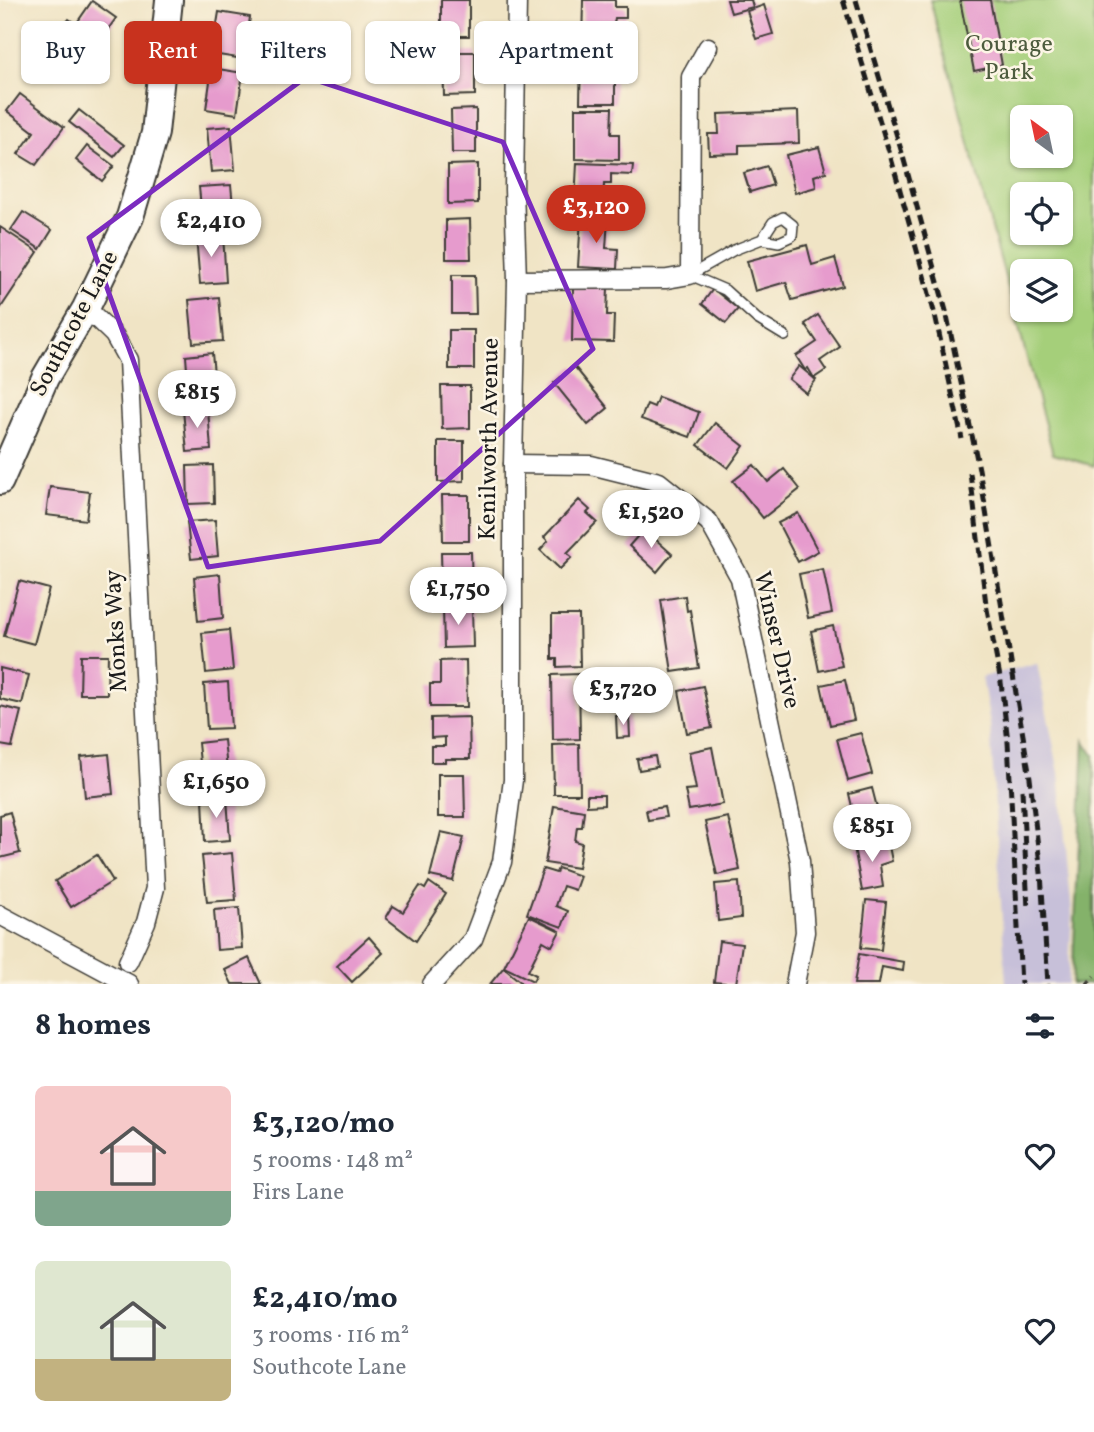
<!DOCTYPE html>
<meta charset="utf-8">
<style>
body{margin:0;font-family:Vollkorn,serif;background:#f2f2f3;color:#1f2937;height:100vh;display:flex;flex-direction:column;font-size:26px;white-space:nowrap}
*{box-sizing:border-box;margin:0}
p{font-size:23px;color:#747a83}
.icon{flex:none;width:38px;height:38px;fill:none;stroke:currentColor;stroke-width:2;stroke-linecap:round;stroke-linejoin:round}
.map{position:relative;height:984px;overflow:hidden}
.sheet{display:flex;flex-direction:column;background:#fff;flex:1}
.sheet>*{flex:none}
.top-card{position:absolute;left:21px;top:21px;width:700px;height:63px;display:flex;gap:14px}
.needle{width:46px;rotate:327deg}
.controls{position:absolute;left:1010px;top:105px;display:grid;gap:14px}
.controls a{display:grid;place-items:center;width:63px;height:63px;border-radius:10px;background:#fff;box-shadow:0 2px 5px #0004;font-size:35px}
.price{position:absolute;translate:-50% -60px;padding:0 16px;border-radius:24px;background:#fff;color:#222;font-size:23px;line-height:46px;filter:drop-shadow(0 2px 4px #0008)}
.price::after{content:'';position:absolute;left:50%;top:42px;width:21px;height:16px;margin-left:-10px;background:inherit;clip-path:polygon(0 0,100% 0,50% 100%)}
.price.selected{background:#c8321e;color:#fff}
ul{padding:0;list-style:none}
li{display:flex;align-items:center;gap:21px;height:175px;padding:0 35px}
li span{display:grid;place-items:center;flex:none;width:196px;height:140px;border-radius:10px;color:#555}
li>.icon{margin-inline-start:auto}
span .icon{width:84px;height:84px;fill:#fffc;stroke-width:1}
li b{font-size:30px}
h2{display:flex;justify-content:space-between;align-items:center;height:84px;padding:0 35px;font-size:30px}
.tag{padding:0 24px;border-radius:10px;background:#fff;box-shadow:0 2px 5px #0004;font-size:24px;line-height:63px}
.tag.selected{background:#c8321e;color:#fff}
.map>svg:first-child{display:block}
</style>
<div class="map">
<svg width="1094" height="984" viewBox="0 0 1094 984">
<rect width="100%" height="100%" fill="#fcf5e5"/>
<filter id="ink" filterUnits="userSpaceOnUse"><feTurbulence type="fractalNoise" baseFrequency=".0143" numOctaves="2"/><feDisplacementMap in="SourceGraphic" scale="14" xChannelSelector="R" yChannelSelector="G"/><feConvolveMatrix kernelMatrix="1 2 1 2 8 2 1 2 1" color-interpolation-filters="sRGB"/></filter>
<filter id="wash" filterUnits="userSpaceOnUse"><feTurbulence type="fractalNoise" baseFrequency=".00686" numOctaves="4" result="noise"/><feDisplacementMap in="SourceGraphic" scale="28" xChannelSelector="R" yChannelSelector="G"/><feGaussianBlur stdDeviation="1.57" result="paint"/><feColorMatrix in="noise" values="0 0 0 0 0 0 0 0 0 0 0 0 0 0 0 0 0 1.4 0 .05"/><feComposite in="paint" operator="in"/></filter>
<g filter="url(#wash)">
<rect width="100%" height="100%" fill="#f0e4c5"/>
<!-- industrial -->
<polygon fill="#c7c0d9" points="1037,663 1059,773 1072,913 1068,984 1006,984 990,724 982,677"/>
<!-- green -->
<path fill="#a5cf7a" stroke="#60764b" stroke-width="2" fill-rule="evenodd" d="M930 0H1094V466L1053 454ZM1022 117H1060V156H1022ZM1022 194H1060V233H1022ZM1022 271H1060V310H1022Z"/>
<!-- forest -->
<polygon fill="#84b26a" stroke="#506743" stroke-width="2" points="1084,740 1094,755 1094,984 1072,984"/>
<g id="blocks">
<!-- building -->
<g fill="#e69bcd">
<rect x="441" y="0" width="28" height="36"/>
<polygon points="583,0 615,0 615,7 626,7 626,18 615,18 614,23 624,23 623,48 582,46"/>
<polygon points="727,0 751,0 753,7 731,13"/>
<polygon points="960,0 990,0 1002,65 974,71"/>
<polygon points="92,1 116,18 84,63 52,41 69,19 76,24"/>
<polygon points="764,5 773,34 756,39 747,11"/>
<polygon points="219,12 250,17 244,59 212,54"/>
<polygon points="443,52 475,52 475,95 444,96"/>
<polygon points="581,53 625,53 625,72 615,72 615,103 580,103"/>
<polygon points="212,68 243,73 237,114 206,109"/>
<polygon points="20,94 64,127 36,165 18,154 34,132 7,111"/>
<polygon points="575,108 612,108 611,134 619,134 619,160 575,159"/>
<polygon points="476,109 476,153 452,153 451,110"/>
<polygon points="79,110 124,145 114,157 69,122"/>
<polygon points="798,111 799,143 739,145 739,153 709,154 708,134 719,134 718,114"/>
<polygon points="231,126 235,170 211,172 207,128"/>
<polygon points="87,146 114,166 102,181 76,160"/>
<polygon points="819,147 826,172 814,176 816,187 795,193 786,155"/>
<polygon points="577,163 633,165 632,175 611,174 611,184 604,184 603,204 575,203"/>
<polygon points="478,164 478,203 448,204 448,165"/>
<polygon points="767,166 773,185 750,192 744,173"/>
<polygon points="231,185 235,226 203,228 199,187"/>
<polygon points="23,212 52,230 40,249 11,230"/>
<polygon points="581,217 608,219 606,248 618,249 617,269 578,267"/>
<polygon points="470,219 471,259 446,259 446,220"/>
<polygon points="0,227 38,252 0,309"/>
<polygon points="223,235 226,282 200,284 196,236"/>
<polygon points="807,245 812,265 835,258 843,286 792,300 786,282 755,291 747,261"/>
<polygon points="452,275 475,275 476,314 452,314"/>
<polygon points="573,287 608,287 607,315 614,315 613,342 572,341"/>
<polygon points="713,289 738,309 726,323 702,304"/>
<polygon points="219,297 223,341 193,343 189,300"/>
<polygon points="818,315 840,347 820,361 826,370 814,378 808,368 805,370 796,356 817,342 805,324"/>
<rect x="449" y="330" width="25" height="39"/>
<polygon points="212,353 216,395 189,398 186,356"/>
<polygon points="574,366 608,408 588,425 554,383"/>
<polygon points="799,366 816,380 806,393 789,379"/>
<polygon points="441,386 470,386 470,428 442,429"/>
<polygon points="658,397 699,412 690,437 641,419 647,404 654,407"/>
<polygon points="208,409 211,450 187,452 183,410"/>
<polygon points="715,423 744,446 728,468 698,445"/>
<polygon points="438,441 464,441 464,481 438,482"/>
<polygon points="213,465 214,503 188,504 187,466"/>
<polygon points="754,465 768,482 784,469 800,489 763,518 733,481"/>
<polygon points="50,487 90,492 86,520 46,515"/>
<polygon points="442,495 469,495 469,541 443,541"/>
<polygon points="579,500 590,510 587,513 597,522 567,553 572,557 560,569 540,550 548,541 544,537"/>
<polygon points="798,513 818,551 798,562 778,523"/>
<polygon points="215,520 218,556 191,559 187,522"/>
<polygon points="644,529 672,554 657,572 629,546"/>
<polygon points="441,552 471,552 472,591 442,592"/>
<polygon points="823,569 832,613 808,618 799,574"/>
<polygon points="220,574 223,618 198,621 194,577"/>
<polygon points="19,581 49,589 34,644 4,636"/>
<polygon points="685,596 687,611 690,610 699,668 672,672 661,600"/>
<polygon points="443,607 472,607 473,647 444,648"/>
<polygon points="552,615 579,615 580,666 557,667 557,659 552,659"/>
<polygon points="833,626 842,666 819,671 811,631"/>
<polygon points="229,630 233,670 206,673 202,633"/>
<polygon points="81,655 108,655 107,694 80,694"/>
<polygon points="466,660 467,707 430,707 430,684 440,684 440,661"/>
<polygon points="0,668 29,675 22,704 0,699"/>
<polygon points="579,674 580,739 553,740 552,675"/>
<polygon points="845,680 854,720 830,725 821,685"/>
<polygon points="228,682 231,728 207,729 204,684"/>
<polygon points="703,686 712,728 687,733 679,691"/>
<polygon points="0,706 21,711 12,747 0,745"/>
<polygon points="616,716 629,716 630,737 617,738"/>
<polygon points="469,717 470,759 445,759 445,762 431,762 431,746 445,746 445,737 431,738 431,718"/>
<polygon points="861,733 872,774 848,781 837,739"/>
<polygon points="224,740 229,789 203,792 198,743"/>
<polygon points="579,744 580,794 554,794 553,745"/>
<polygon points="712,747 723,804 689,810 685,790 696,789 689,752"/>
<polygon points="109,754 113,794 85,797 81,757"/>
<polygon points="655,756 657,767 639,770 637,759"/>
<polygon points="438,774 464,774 465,817 438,817"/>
<polygon points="872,788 884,835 860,839 849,794"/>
<polygon points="587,795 604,795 604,805 587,806"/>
<polygon points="227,798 230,840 205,842 203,799"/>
<polygon points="554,806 584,811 582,827 577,827 575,841 582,843 578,868 545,863"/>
<polygon points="664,807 666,817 648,820 646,810"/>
<polygon points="10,812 20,853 0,858 0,815"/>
<polygon points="728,817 740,870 717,875 705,822"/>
<polygon points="441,832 464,837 453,881 430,876"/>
<polygon points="888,841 892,861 880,865 883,887 862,891 854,847"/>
<polygon points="232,853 236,900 207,902 202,856"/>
<polygon points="97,855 113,881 71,907 55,881"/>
<polygon points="558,868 580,876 575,890 563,886 559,897 556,906 568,911 562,927 527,914 543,869 556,873"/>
<polygon points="429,882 446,894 416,941 386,918 393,906 403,912 420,886 425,889"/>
<polygon points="739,882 741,918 718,921 715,884"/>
<polygon points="866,900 886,902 881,950 861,948"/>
<polygon points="239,908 242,948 217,950 214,910"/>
<polygon points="529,916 560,931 552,946 543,941 528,971 536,975 533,981 504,967"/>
<polygon points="369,937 383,953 352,982 337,966"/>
<polygon points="719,941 742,944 736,984 714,982"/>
<polygon points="859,954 904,962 903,971 882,967 879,984 854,984"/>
<polygon points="249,958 261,984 232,984 225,970"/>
<polygon points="503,968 505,969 523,984 490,984"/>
</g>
</g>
</g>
<g filter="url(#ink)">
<use href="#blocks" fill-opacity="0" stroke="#3c3a35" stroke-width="2"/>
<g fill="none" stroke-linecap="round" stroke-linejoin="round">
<!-- lane casing -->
<g stroke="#3c3a35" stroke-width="12">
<g id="lane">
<polyline points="690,275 734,250 762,239 773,222 783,217 793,225 792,236 779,242 762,239"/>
<polyline points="690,275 725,290 757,319 785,336"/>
</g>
</g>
<!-- street casing -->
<g stroke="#3c3a35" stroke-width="21">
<g id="street">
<polyline points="517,280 667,279 690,275 691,77 708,47"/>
<polyline points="86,308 114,335 128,360 155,888 146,922 128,962"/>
<polyline points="513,464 591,465 659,482 709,522 740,578 800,861 805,932 795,984"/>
<polyline points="0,915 129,984"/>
<polyline points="432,984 473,939 502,862 513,780 513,464 517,280 514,189 517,0"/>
</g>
</g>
<!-- secondary casing -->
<g stroke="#3c3a35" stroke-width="30">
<polyline id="secondary" points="0,481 45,378 86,308 130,217 155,133 169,0"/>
</g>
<!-- path -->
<polyline stroke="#3c3a35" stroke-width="3.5" stroke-dasharray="5 5" stroke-linecap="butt" points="1087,984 1094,976"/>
<!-- lane -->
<use href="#lane" stroke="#fff" stroke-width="9"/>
<!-- street -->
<use href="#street" stroke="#fff" stroke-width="18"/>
<!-- secondary -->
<use href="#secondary" stroke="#fff" stroke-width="26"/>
<!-- rail -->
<g stroke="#1c1c1c" stroke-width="5" stroke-dasharray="10 5" stroke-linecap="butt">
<polyline points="843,0 891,158 935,315 962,439"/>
<polyline points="856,0 902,153 946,311 979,469 1030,778 1041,873 1048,984"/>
<polyline points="970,473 986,604 1001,682 1008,742 1021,984"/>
<polyline points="1022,790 1028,909"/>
</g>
</g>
</g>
<!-- marked area -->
<path fill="none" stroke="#7b2cbf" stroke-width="5" stroke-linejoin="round" d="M306 77 503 142 593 349 380 541 208 567 89 238Z"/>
<g text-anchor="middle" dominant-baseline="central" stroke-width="5" stroke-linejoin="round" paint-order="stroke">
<!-- park labels -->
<g font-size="24" fill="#4c5b3d" stroke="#fcf5e5">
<text x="1009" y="45">Courage<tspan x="1009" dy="28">Park</tspan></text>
</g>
<!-- street labels -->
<g font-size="24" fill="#1c1c1c" stroke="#fcf5e5">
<text transform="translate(75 324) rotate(-62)">Southcote Lane</text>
<text transform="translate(490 439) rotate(-89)">Kenilworth Avenue</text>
<text transform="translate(117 631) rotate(-93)">Monks Way</text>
<text transform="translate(776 640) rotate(77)">Winser Drive</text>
</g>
</g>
</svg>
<div class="controls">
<a><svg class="needle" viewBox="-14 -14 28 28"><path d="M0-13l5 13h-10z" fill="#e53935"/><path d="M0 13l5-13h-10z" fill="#747a83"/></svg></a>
<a><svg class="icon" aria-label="locate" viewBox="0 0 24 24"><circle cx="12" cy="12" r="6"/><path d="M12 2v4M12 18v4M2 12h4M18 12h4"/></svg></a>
<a><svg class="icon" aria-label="layers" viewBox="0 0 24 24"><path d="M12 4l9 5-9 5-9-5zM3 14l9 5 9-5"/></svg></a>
</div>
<b class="price selected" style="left:596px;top:245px">£3,120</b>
<b class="price" style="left:211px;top:259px">£2,410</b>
<b class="price" style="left:197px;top:430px">£815</b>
<b class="price" style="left:651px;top:550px">£1,520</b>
<b class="price" style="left:458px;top:627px">£1,750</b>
<b class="price" style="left:623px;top:727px">£3,720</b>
<b class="price" style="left:216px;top:820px">£1,650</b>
<b class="price" style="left:872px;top:864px">£851</b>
<div class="top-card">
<a class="tag">Buy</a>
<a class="tag selected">Rent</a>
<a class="tag">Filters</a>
<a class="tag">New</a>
<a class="tag">Apartment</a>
</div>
</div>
<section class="sheet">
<h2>8 homes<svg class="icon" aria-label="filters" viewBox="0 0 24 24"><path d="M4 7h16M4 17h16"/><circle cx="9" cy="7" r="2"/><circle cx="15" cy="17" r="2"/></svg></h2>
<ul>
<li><span style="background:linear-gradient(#f6c9c9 75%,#7fa58c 0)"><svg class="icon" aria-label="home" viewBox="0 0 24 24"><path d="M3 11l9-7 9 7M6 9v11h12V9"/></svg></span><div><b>£3,120/mo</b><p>5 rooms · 148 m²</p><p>Firs Lane</p></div><svg class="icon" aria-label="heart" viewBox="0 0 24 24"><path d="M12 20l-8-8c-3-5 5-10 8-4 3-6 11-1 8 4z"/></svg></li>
<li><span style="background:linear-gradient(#dfe7d0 70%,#c2b280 0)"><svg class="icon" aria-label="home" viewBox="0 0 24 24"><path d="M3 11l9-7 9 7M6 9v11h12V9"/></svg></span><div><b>£2,410/mo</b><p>3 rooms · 116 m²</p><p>Southcote Lane</p></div><svg class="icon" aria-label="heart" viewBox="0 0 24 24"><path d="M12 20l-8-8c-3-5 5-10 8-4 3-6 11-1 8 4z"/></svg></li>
</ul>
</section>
